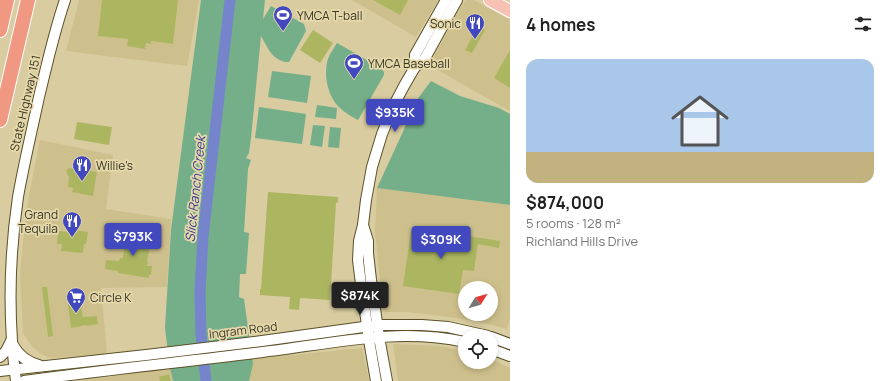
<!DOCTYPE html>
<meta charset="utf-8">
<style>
body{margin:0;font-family:Manrope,sans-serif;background:#f2f2f2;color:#222;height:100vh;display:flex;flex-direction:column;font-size:15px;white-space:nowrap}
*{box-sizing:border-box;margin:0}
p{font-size:13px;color:#767676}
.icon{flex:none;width:22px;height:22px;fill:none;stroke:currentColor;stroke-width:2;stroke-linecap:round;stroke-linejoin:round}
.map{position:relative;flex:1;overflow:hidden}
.side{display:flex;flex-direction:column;background:#fff;width:380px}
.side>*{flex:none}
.needle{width:26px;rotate:53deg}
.fabs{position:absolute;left:458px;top:281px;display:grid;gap:8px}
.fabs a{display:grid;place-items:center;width:40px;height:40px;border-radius:50%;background:#fff;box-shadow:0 2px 6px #0003;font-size:20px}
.price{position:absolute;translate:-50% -34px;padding:0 9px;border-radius:4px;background:#4249be;color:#fff;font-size:13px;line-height:26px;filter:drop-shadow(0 1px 2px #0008)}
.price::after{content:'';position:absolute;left:50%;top:24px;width:12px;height:9px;margin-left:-6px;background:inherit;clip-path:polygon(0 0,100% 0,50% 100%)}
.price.on{background:#222;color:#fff}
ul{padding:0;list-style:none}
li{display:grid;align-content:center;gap:8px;height:212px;padding:0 16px}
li+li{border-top:1px solid #e0e0e0}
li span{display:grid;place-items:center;height:124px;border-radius:12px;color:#555}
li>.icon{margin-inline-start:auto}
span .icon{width:72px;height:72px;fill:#fffc;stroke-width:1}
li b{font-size:17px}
h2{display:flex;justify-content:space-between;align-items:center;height:48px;padding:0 16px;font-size:17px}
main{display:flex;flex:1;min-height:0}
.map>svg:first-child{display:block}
</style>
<main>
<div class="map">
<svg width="510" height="381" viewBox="0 0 510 381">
<rect width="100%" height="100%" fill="#d8cca0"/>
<!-- built -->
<g fill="#cec08c" fill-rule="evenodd">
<polygon points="79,0 199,0 187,66 66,51"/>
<polygon points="352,0 438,0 416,37"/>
<polygon points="466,0 474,0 510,20 510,111 429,65 464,2"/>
<polygon points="40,140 113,155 106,209 171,219 167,287 101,288 107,354 50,358 39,353 31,345 23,333 20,274 24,233 29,195"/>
<path d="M377 188 510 205V318L507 329 475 321 434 315 407 312H385L381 291 375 231ZM465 288H491V314H465Z"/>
<polygon points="393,344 439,346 465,351 465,362 491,362 491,359 510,368 510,381 398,381"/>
<polygon points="362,348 369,381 238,381 235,361"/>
<polygon points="170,368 173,381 81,381"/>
</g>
<!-- green -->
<g fill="#75af89">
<path d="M201 0H265L263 19 271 6 304 24 306 31 289 62C287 62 284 62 282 61 270 57 266 44 261 36L251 138 249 153 246 158 251 160 248 169 244 232 249 233 246 274H240L239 297 244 299 253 364 249 381H173L170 368 165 328 171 230Z"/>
<path d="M337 43 381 68 384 72V75L358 120C352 117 345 113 340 108 328 97 323 75 328 59 330 53 334 48 337 43Z"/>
<polygon points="272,71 311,76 307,103 268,97"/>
<polygon points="431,81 460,96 499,108 510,114 510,205 377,188 419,97"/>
<polygon points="317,105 337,108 336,119 315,117"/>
<polygon points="259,107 306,114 302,144 255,138"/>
<polygon points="313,125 325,126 322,147 310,145"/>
<polygon points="330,127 341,128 339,148 328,147"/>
</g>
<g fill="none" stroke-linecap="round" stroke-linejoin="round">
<!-- river -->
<polyline stroke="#7684cc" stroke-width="11" points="206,381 201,335 200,292 203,237 230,0"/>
</g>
<!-- building -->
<g fill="#acb661">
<polygon points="102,0 178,0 173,44 151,41 151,44 146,43 145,49 127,46 128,39 98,36"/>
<polygon points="373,0 408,0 400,15"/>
<polygon points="478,26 485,30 472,53 465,50"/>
<polygon points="313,30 333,43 320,63 300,50"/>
<polygon points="510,50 510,88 494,78"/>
<polygon points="77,122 112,127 109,145 74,139"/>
<polygon points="69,168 97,172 93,196 72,192 73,188 68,187 69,177 66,171"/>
<polygon points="268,192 338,197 338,202 336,203 330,300 300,298 299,310 289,309 290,297 260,295 260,289 261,289"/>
<polygon points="420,227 430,228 430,230 500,241 499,248 478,244 474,271 463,270 459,294 403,286 411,231 419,233"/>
<polygon points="67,229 88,232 86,244 84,244 83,253 61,251 62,244 57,244 58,231 67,232"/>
<polygon points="126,233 139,235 139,233 146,234 146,236 151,237 147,262 148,262 147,266 152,266 151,275 149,275 149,278 118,273 118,271 105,269 106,260 119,261 120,258 123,258"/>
<polygon points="42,287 47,287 53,336 48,337"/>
<polygon points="80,302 83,317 97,316 98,324 86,326 86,325 71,328 68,304"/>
<polygon points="169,374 171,381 160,381 159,377"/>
</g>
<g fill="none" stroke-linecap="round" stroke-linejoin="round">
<!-- secondary casing -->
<g stroke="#5b5027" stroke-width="12">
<g id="secondary">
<polyline points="415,67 415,55 446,0"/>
<polyline points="363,225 368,241 368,253 371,280 379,337 387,381"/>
<polyline points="491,337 510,344"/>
<path d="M13 345C19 356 27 362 39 365"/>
<polyline points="491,349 510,356"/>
<polyline points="0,357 6,351 11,341"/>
<polyline points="0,371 146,355 262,341 378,325 422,325 448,327 488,336"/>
<path d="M16 381C8 320 9 258 18 197 24 163 32 130 39 97 47 64 54 32 65 0"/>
<path d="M24 381C104 370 183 362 263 352 330 344 398 327 465 342"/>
<polyline points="376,381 370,346 361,284 358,260 359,241 363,225 366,200 372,167 382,134 394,105 404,86 415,67 424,60 457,0"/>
</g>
</g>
<!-- primary casing -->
<g stroke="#fff" stroke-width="14">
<polyline id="primary" points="490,0 510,11"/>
</g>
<!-- highway casing -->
<g stroke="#fff" stroke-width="16">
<g id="highway">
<polyline points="0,30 7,0"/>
<polyline points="0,120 28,0"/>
</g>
</g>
<!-- secondary -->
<use href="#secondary" stroke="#fff" stroke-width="10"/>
<!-- primary -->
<use href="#primary" stroke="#f7c1b4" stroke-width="12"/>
<!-- highway -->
<use href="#highway" stroke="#f19882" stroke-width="14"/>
</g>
<!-- icons -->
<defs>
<g id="stadium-pin" transform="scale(1)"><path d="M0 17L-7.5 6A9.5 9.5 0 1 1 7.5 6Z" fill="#4249be" stroke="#e5d9ac"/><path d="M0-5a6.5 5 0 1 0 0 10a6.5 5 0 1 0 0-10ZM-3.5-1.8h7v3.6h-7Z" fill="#fff"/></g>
<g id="restaurant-pin" transform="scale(1)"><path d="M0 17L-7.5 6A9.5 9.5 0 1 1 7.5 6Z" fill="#4249be" stroke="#e5d9ac"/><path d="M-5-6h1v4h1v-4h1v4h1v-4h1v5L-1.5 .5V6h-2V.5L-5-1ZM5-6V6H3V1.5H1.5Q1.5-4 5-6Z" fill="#fff"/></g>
<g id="supermarket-pin" transform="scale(1)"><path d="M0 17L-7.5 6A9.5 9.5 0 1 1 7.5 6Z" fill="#4249be" stroke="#e5d9ac"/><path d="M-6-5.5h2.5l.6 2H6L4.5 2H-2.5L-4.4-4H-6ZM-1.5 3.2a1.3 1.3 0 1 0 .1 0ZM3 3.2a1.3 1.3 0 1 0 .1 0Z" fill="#fff"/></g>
</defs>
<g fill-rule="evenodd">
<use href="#stadium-pin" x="283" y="15"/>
<use href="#restaurant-pin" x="475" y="23"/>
<use href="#stadium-pin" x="354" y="63"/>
<use href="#restaurant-pin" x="82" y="165"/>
<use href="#restaurant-pin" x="72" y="221"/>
<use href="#supermarket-pin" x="76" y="297"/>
</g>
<g text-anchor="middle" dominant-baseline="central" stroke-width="3.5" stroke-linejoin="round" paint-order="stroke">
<!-- poi labels -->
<g font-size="12" fill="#3a3523" stroke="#e5d9ac" text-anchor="start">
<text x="297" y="15">YMCA T-ball</text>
<text x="461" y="23" text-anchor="end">Sonic</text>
<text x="368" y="63">YMCA Baseball</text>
<text x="96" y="165">Willie's</text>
<text x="58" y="214" text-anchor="end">Grand<tspan x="58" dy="14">Tequila</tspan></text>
<text x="90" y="297">Circle K</text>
</g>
<!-- street labels -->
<g font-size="12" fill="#3a3523" stroke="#e5d9ac">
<text transform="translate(25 103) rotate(-77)">State Highway 151</text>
<text transform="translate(243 330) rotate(-7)">Ingram Road</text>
</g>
<!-- water labels -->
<g font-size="13" font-style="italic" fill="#33398e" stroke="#e5d9ac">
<text transform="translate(195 189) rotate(-84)">Slick Ranch Creek</text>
</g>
</g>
</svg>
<div class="fabs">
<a><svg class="needle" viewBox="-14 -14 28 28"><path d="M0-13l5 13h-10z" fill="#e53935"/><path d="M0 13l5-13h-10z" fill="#767676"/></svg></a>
<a><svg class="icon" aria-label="locate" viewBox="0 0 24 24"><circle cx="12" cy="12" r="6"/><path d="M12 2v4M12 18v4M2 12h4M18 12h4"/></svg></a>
</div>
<b class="price" style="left:395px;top:133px">$935K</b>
<b class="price" style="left:133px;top:257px">$793K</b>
<b class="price" style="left:441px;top:260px">$309K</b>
<b class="price on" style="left:360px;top:316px">$874K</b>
</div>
<section class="side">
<h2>4 homes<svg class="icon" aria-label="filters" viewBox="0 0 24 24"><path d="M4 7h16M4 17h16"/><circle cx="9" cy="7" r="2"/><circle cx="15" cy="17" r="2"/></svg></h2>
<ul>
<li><span style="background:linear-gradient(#a9c7e8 75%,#c2b280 0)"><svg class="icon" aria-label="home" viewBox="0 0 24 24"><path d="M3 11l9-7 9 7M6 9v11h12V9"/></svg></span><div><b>$874,000</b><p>5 rooms · 128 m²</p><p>Richland Hills Drive</p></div></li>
</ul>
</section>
</main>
